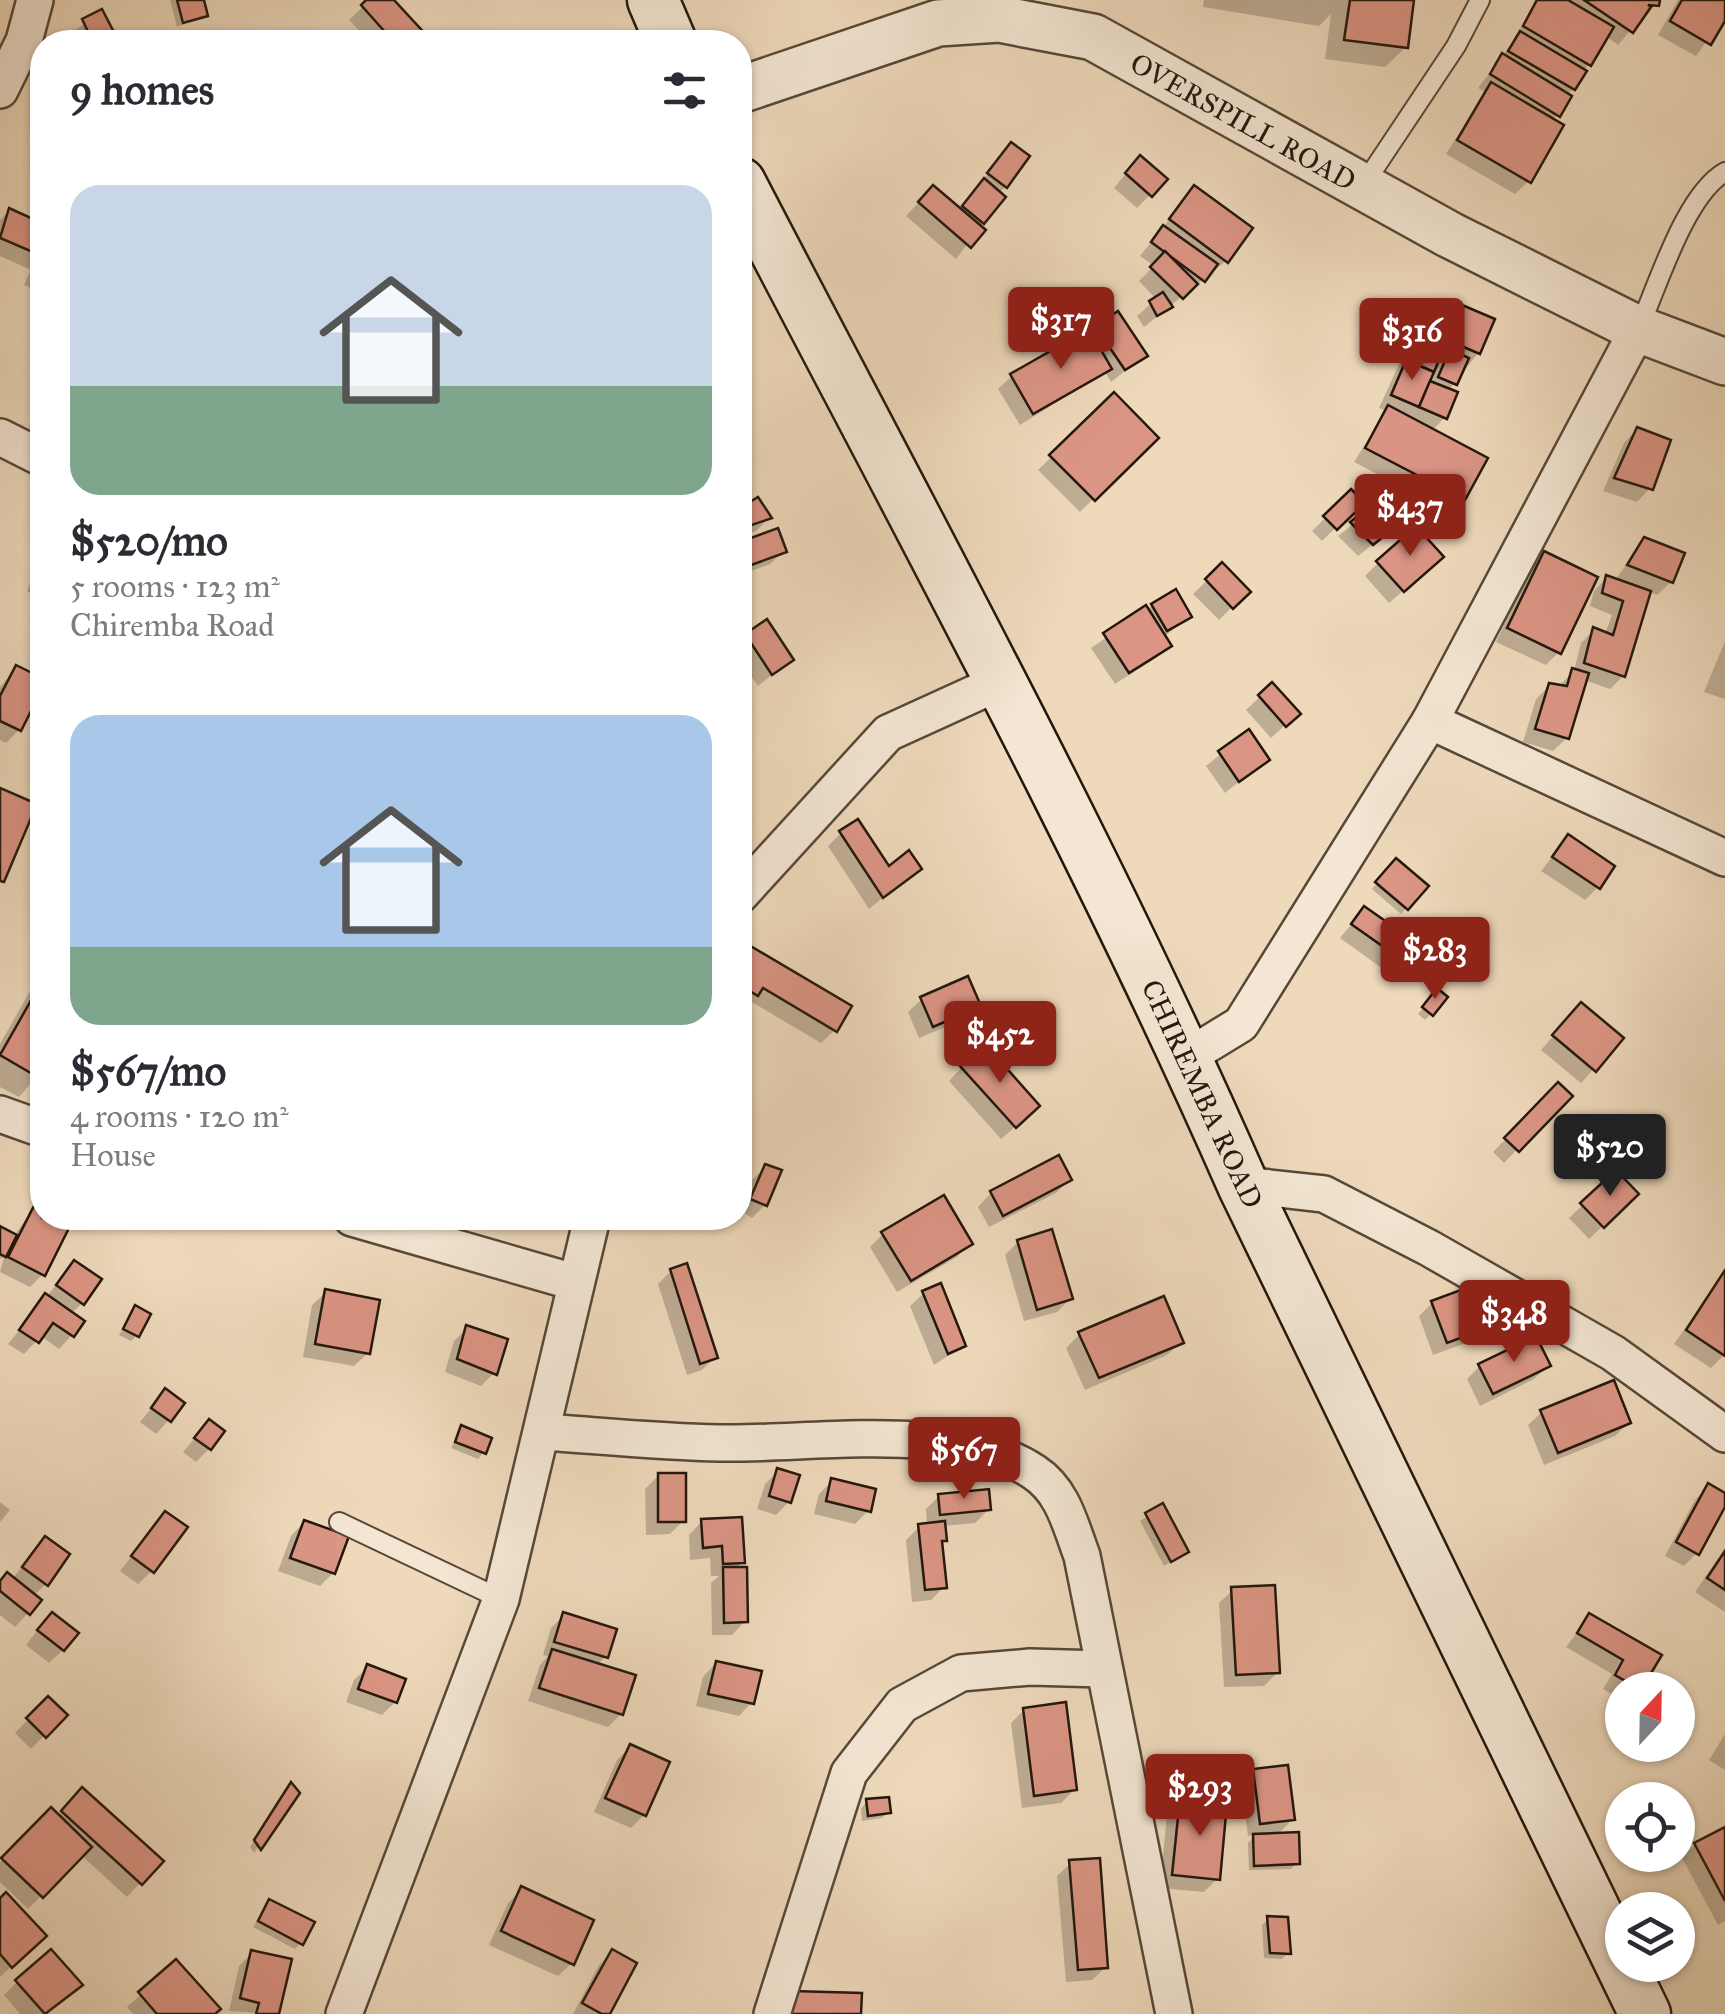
<!DOCTYPE html>
<meta charset="utf-8">
<style>
body{margin:0;font-family:"IM FELL Great Primer",serif;background:#f2f2f3;color:#2b2b33;height:100vh;display:flex;flex-direction:column;font-size:38px;white-space:nowrap}
*{box-sizing:border-box;margin:0}
p{font-size:32px;color:#7c7c81}
.icon{flex:none;width:55px;height:55px;fill:none;stroke:currentColor;stroke-width:2;stroke-linecap:round;stroke-linejoin:round}
.map{position:relative;flex:1;overflow:hidden}
.panel{position:absolute;left:30px;top:30px;width:722px;height:1200px;display:flex;flex-direction:column;background:#fff;border-radius:40px;box-shadow:0 2px 8px #0004}
.panel>*{flex:none}
.needle{width:65px;rotate:22deg}
.controls{position:absolute;left:1605px;top:1672px;display:grid;gap:20px}
.controls a{display:grid;place-items:center;width:90px;height:90px;border-radius:50%;background:#fff;box-shadow:0 2px 8px #0004;font-size:50px}
.price{position:absolute;translate:-50% -85px;padding:0 22px;border-radius:10px;background:#8f2418;color:#fff;font-size:32px;line-height:65px;filter:drop-shadow(0 2px 5px #0008)}
.price::after{content:'';position:absolute;left:50%;top:60px;width:30px;height:22px;margin-left:-15px;background:inherit;clip-path:polygon(0 0,100% 0,50% 100%)}
.price.active{background:#222;color:#fff}
ul{padding:0;list-style:none}
li{display:grid;align-content:center;gap:20px;height:530px;padding:0 40px}
li span{display:grid;place-items:center;height:310px;border-radius:30px;color:#555}
li>.icon{margin-inline-start:auto}
span .icon{width:180px;height:180px;fill:#fffc;stroke-width:1}
li b{font-size:42px}
h2{display:flex;justify-content:space-between;align-items:center;height:120px;padding:0 40px;font-size:42px}
.map>svg:first-child{display:block}
</style>
<div class="map">
<svg width="1725" height="2014" viewBox="0 0 1725 2014">
<rect width="100%" height="100%" fill="#eed9bb"/>
<filter id="stains"><feTurbulence type="fractalNoise" baseFrequency=".002" numOctaves="4"/><feColorMatrix values="0 0 0 0 .2 0 0 0 0 .09 0 0 0 0 .02 0 0 0 .5 -.17"/></filter>
<radialGradient id="worn" r=".72"><stop offset=".6" stop-color="#630" stop-opacity="0"/><stop offset="1" stop-color="#630" stop-opacity=".3"/></radialGradient>
<!-- shadow -->
<g fill="#0003" fill-rule="evenodd">
<polygon points="170,0 202,0 206,15 177,27"/>
<polygon points="370,0 391,0 426,39 370,42 349,20"/>
<polygon points="1204,0 1411,0 1406,47 1385,67 1325,59 1331,14 1319,26 1203,7"/>
<polygon points="1535,0 1657,0 1618,45 1606,36 1552,121 1529,181 1515,194 1446,154 1485,92 1478,88 1514,41"/>
<polygon points="1678,0 1725,0 1725,16 1696,56 1658,35"/>
<polygon points="101,12 116,42 74,42 70,34"/>
<polygon points="1011,145 1005,187 999,193 1003,197 956,259 906,216 920,201 959,210"/>
<polygon points="1128,171 1150,195 1137,208 1114,188"/>
<polygon points="1194,188 1226,261 1144,327 1137,316 1156,299 1139,281 1154,266 1140,256"/>
<polygon points="9,211 42,226 42,293 24,285 31,270 0,256 0,220"/>
<path d="M1462 308 1478 353 1448 391 1445 417 1432 431 1463 499 1450 512 1354 462 1386 411 1379 408 1406 349 1419 335 1439 344 1449 322ZM1439 355 1445 358 1432 371Z"/>
<polygon points="1097,327 1145,355 1111,382 1105,372 1020,425 998,389 1012,376"/>
<polygon points="1114,395 1155,438 1080,512 1038,470"/>
<polygon points="1637,429 1650,488 1637,502 1603,491 1624,443"/>
<polygon points="1351,493 1361,503 1322,541 1312,531"/>
<polygon points="757,500 769,518 756,531 740,536 740,511"/>
<polygon points="1382,501 1388,532 1358,556 1338,536"/>
<polygon points="1645,540 1671,582 1657,595 1648,591 1623,676 1610,689 1584,680 1567,738 1553,751 1523,742 1536,699 1550,685 1558,687 1574,671 1581,643 1594,630 1605,634 1612,615 1590,606 1594,591 1607,577 1615,580"/>
<polygon points="740,545 784,551 770,564 740,575"/>
<polygon points="1544,554 1559,652 1546,665 1496,642 1531,567"/>
<polygon points="42,555 42,598 27,591"/>
<polygon points="1378,563 1427,570 1389,603 1365,576"/>
<polygon points="1222,566 1247,592 1219,620 1193,594"/>
<polygon points="1152,606 1189,617 1164,637 1169,645 1156,658 1115,684 1091,648"/>
<polygon points="766,623 791,660 758,686 740,660 740,643"/>
<polygon points="1725,641 1725,699 1704,692"/>
<polygon points="16,668 42,684 19,730 6,743 0,740 0,687"/>
<polygon points="1272,685 1297,714 1271,738 1246,710"/>
<polygon points="1248,732 1267,759 1225,793 1206,766"/>
<polygon points="841,833 888,869 919,868 869,909 828,846"/>
<polygon points="1568,837 1598,887 1585,900 1541,871"/>
<polygon points="1396,862 1425,886 1401,914 1372,889"/>
<polygon points="1364,909 1421,950 1397,979 1340,938"/>
<polygon points="742,945 835,1030 821,1043 750,1001 740,1006"/>
<polygon points="42,970 42,1071 19,1097 0,1087 0,1044"/>
<polygon points="1432,997 1431,1014 1425,1020 1418,1014"/>
<polygon points="922,999 978,1006 965,1019 919,1038 908,1012"/>
<polygon points="1568,1019 1620,1039 1581,1083 1541,1050"/>
<polygon points="962,1067 1024,1119 1001,1139 949,1081"/>
<polygon points="1558,1086 1569,1096 1504,1163 1493,1152"/>
<polygon points="765,1167 765,1205 752,1218 740,1210 752,1180"/>
<polygon points="1616,1173 1636,1194 1589,1239 1569,1218"/>
<polygon points="1069,1180 1056,1193 989,1227 978,1207 991,1193"/>
<polygon points="40,1199 42,1218 72,1218 43,1274 30,1287 0,1272 4,1257 0,1259 0,1229 14,1236"/>
<polygon points="883,1234 970,1243 957,1257 897,1292 870,1247"/>
<polygon points="1018,1242 1070,1299 1057,1312 1024,1321 1005,1255"/>
<polygon points="74,1263 82,1303 71,1314 72,1335 59,1349 41,1336 24,1354 8,1344"/>
<polygon points="671,1271 715,1357 702,1370 687,1375 658,1284"/>
<polygon points="1725,1273 1725,1354 1711,1368 1674,1344"/>
<polygon points="326,1292 368,1353 354,1366 303,1357 312,1305"/>
<polygon points="924,1293 963,1346 934,1365 910,1306"/>
<polygon points="1432,1303 1479,1330 1466,1343 1433,1355 1419,1316"/>
<polygon points="136,1308 137,1335 131,1341 119,1335"/>
<polygon points="467,1328 494,1373 481,1386 445,1372 454,1341"/>
<polygon points="1080,1334 1181,1342 1167,1355 1085,1390 1066,1348"/>
<polygon points="1480,1366 1548,1366 1534,1379 1480,1406 1467,1379"/>
<polygon points="165,1392 169,1420 156,1434 140,1422"/>
<polygon points="1542,1412 1629,1423 1615,1436 1544,1465 1528,1425"/>
<polygon points="209,1422 209,1449 196,1462 183,1452"/>
<polygon points="462,1428 483,1453 478,1459 451,1448"/>
<polygon points="778,1471 789,1502 776,1515 757,1509 765,1484"/>
<polygon points="659,1475 683,1521 670,1534 646,1535 645,1489"/>
<polygon points="832,1481 868,1511 855,1524 814,1514 819,1494"/>
<polygon points="1708,1486 1725,1496 1725,1501 1697,1553 1684,1566 1665,1556 1695,1500"/>
<polygon points="939,1496 988,1510 975,1523 943,1526 945,1540 940,1545 944,1587 931,1600 912,1602 906,1540 919,1527 927,1526 926,1509"/>
<polygon points="0,1502 10,1510 0,1522"/>
<polygon points="1162,1507 1186,1552 1164,1566 1140,1521"/>
<polygon points="165,1514 152,1571 138,1584 120,1571"/>
<polygon points="702,1521 742,1562 735,1570 745,1621 732,1635 712,1635 711,1583 719,1576 711,1576 710,1558 690,1560 689,1535"/>
<polygon points="304,1522 333,1573 320,1586 278,1571 291,1536"/>
<polygon points="45,1539 46,1584 33,1596 39,1601 15,1627 0,1615 0,1583 12,1579"/>
<polygon points="1725,1548 1725,1612 1695,1592"/>
<polygon points="1233,1590 1278,1672 1264,1686 1224,1687 1219,1603"/>
<polygon points="564,1615 605,1657 597,1665 621,1714 608,1727 528,1701 540,1665 548,1656 543,1655 551,1628"/>
<polygon points="1590,1616 1659,1656 1638,1690 1622,1690 1622,1700 1603,1689 1612,1674 1566,1647"/>
<polygon points="39,1628 63,1650 49,1663 26,1645"/>
<polygon points="716,1663 752,1702 739,1716 696,1706 703,1677"/>
<polygon points="368,1667 395,1702 382,1715 346,1702 354,1680"/>
<polygon points="48,1699 64,1715 31,1749 15,1733"/>
<polygon points="1024,1710 1075,1789 1061,1803 1022,1808 1011,1723"/>
<polygon points="1725,1734 1725,1770 1709,1760"/>
<polygon points="630,1747 644,1815 631,1828 594,1812 617,1760"/>
<polygon points="1254,1772 1293,1819 1276,1836 1297,1863 1291,1869 1249,1870 1248,1843 1255,1835 1248,1836 1241,1785"/>
<polygon points="82,1790 160,1861 127,1897 81,1855 28,1909 0,1882 0,1862 51,1810 57,1816"/>
<polygon points="286,1791 297,1793 254,1853 250,1847"/>
<polygon points="1181,1801 1217,1879 1204,1892 1160,1888 1167,1814"/>
<polygon points="867,1802 888,1812 882,1818 862,1821 861,1808"/>
<polygon points="1725,1830 1725,1921 1718,1925 1682,1858 1695,1845"/>
<polygon points="1071,1863 1106,1967 1092,1980 1066,1982 1057,1876"/>
<polygon points="522,1889 572,1963 558,1976 489,1945 508,1903"/>
<polygon points="0,1901 30,1949 0,1977"/>
<polygon points="269,1902 301,1943 295,1949 253,1927"/>
<polygon points="1268,1919 1288,1953 1282,1959 1264,1958 1262,1925"/>
<polygon points="612,1952 607,2014 573,2014 599,1965"/>
<polygon points="252,1953 277,2014 229,2011 239,1966"/>
<polygon points="176,1963 212,2014 133,2014 127,2007"/>
<polygon points="17,1982 66,1998 47,2014 20,2014 4,1995"/>
</g>
<!-- building -->
<g fill="#db9584" stroke="#23170d" stroke-width="2.5">
<polygon points="177,0 204,0 208,16 183,23"/>
<polygon points="366,0 394,0 430,39 394,42 361,5"/>
<polygon points="1350,0 1414,0 1408,48 1344,40"/>
<polygon points="1537,0 1568,0 1614,27 1591,66 1523,26"/>
<polygon points="1584,0 1660,0 1659,6 1648,5 1651,7 1633,33"/>
<polygon points="1682,0 1725,0 1725,21 1711,45 1670,21"/>
<polygon points="102,9 119,42 93,42 82,19"/>
<polygon points="1520,31 1587,71 1575,90 1508,51"/>
<polygon points="1502,53 1572,96 1560,117 1490,74"/>
<polygon points="1491,82 1564,125 1531,183 1457,140"/>
<polygon points="1011,142 1030,156 1007,188 987,173"/>
<polygon points="1140,155 1168,179 1152,197 1125,173"/>
<polygon points="984,178 1006,197 984,224 962,206"/>
<polygon points="933,185 986,230 971,248 918,202"/>
<polygon points="1194,185 1253,228 1228,263 1169,219"/>
<polygon points="9,208 42,223 42,256 0,238"/>
<polygon points="1163,225 1218,264 1205,282 1151,242"/>
<polygon points="1165,251 1198,284 1183,299 1150,267"/>
<polygon points="1163,292 1173,307 1157,316 1149,301"/>
<polygon points="1462,305 1495,319 1480,354 1447,340"/>
<polygon points="1118,311 1148,356 1125,370 1095,326"/>
<polygon points="1089,329 1112,369 1033,414 1010,374"/>
<polygon points="1419,332 1446,344 1434,372 1406,360"/>
<polygon points="1450,349 1469,358 1457,385 1438,377"/>
<polygon points="1406,360 1434,372 1419,407 1391,395"/>
<polygon points="1430,381 1458,392 1447,419 1419,407"/>
<polygon points="1114,392 1159,438 1095,501 1049,455"/>
<polygon points="1388,405 1488,458 1465,500 1365,448"/>
<polygon points="1637,427 1671,440 1653,490 1614,478"/>
<polygon points="1351,489 1365,503 1337,530 1323,516"/>
<polygon points="758,497 772,518 746,527 740,508"/>
<polygon points="1382,497 1404,520 1373,545 1350,522"/>
<polygon points="1416,526 1444,557 1404,592 1376,561"/>
<polygon points="778,528 787,552 740,569 740,542"/>
<polygon points="1644,537 1685,553 1673,583 1627,565"/>
<polygon points="1544,551 1598,577 1561,654 1507,628"/>
<polygon points="1222,562 1251,592 1233,609 1205,579"/>
<polygon points="1606,575 1651,591 1625,677 1584,663 1593,627 1613,635 1623,601 1602,593"/>
<polygon points="1176,589 1192,617 1167,631 1151,604"/>
<polygon points="1146,605 1172,646 1129,673 1103,633"/>
<polygon points="767,619 794,660 772,675 745,634"/>
<polygon points="16,665 42,678 42,689 21,731 0,721 0,696"/>
<polygon points="1572,668 1589,673 1569,739 1535,729 1549,683 1567,686"/>
<polygon points="1272,682 1301,714 1286,727 1258,695"/>
<polygon points="1249,729 1270,760 1239,782 1218,751"/>
<polygon points="0,788 37,804 4,882 0,881"/>
<polygon points="858,819 889,866 909,850 922,869 883,898 839,831"/>
<polygon points="1568,834 1615,866 1600,889 1552,857"/>
<polygon points="1396,858 1429,886 1408,910 1375,882"/>
<polygon points="1364,906 1425,949 1412,967 1351,924"/>
<polygon points="742,941 852,1006 837,1032 763,988 758,996 740,985"/>
<polygon points="968,976 981,1006 933,1027 920,997"/>
<polygon points="42,981 42,1076 41,1079 0,1055"/>
<polygon points="1437,988 1448,997 1433,1016 1422,1007"/>
<polygon points="1581,1002 1624,1038 1596,1072 1552,1035"/>
<polygon points="985,1044 1040,1106 1016,1128 960,1066"/>
<polygon points="1558,1082 1573,1096 1519,1152 1504,1138"/>
<polygon points="1059,1155 1072,1180 1003,1216 990,1191"/>
<polygon points="765,1164 782,1170 767,1206 750,1199"/>
<polygon points="1616,1170 1639,1194 1604,1228 1580,1203"/>
<polygon points="944,1195 973,1244 911,1281 881,1232"/>
<polygon points="39,1196 42,1218 74,1218 45,1276 8,1257"/>
<polygon points="0,1226 17,1235 6,1257 0,1254"/>
<polygon points="1052,1229 1073,1299 1037,1310 1017,1240"/>
<polygon points="74,1260 102,1279 84,1305 56,1285"/>
<polygon points="687,1263 718,1358 700,1364 670,1269"/>
<polygon points="1725,1270 1725,1356 1686,1330"/>
<polygon points="941,1283 966,1346 948,1354 922,1291"/>
<polygon points="1466,1288 1482,1330 1447,1343 1431,1301"/>
<polygon points="325,1289 380,1300 370,1354 315,1344"/>
<polygon points="45,1293 85,1321 74,1337 53,1323 39,1343 19,1330"/>
<polygon points="1164,1296 1184,1343 1099,1378 1078,1332"/>
<polygon points="135,1305 151,1314 139,1337 123,1329"/>
<polygon points="466,1325 508,1339 497,1375 457,1359"/>
<polygon points="1536,1336 1551,1366 1493,1394 1478,1364"/>
<polygon points="1614,1380 1631,1423 1558,1453 1540,1410"/>
<polygon points="165,1388 185,1403 171,1422 151,1408"/>
<polygon points="209,1419 225,1431 211,1450 194,1438"/>
<polygon points="461,1425 492,1438 486,1454 455,1442"/>
<polygon points="777,1468 800,1475 791,1503 769,1496"/>
<rect x="658" y="1473" width="28" height="49"/>
<polygon points="831,1478 876,1489 871,1512 826,1501"/>
<polygon points="1708,1483 1725,1493 1725,1507 1699,1555 1676,1542"/>
<polygon points="989,1489 991,1510 940,1515 938,1494"/>
<polygon points="1163,1503 1189,1552 1171,1562 1145,1513"/>
<polygon points="165,1511 188,1527 154,1573 131,1556"/>
<polygon points="742,1517 745,1563 723,1564 722,1546 703,1548 701,1519"/>
<polygon points="304,1520 349,1536 335,1574 290,1558"/>
<polygon points="945,1521 947,1541 942,1541 947,1588 925,1590 918,1524"/>
<polygon points="45,1536 70,1554 48,1586 22,1567"/>
<polygon points="1725,1551 1725,1590 1707,1578"/>
<polygon points="723,1567 747,1567 748,1622 724,1623"/>
<polygon points="7,1572 42,1600 30,1615 0,1591 0,1581"/>
<polygon points="1275,1585 1280,1673 1236,1675 1231,1587"/>
<polygon points="52,1612 79,1633 64,1651 37,1630"/>
<polygon points="563,1612 617,1629 608,1658 554,1642"/>
<polygon points="1589,1613 1662,1655 1641,1690 1615,1675 1623,1660 1577,1633"/>
<polygon points="552,1649 636,1675 623,1715 539,1688"/>
<polygon points="716,1661 762,1671 754,1704 708,1694"/>
<polygon points="367,1664 406,1679 397,1703 358,1689"/>
<polygon points="48,1696 68,1715 46,1738 26,1718"/>
<polygon points="1066,1702 1077,1790 1034,1796 1023,1708"/>
<polygon points="630,1744 670,1762 646,1816 605,1798"/>
<polygon points="1288,1765 1295,1820 1260,1824 1253,1769"/>
<polygon points="291,1782 300,1793 261,1850 254,1840"/>
<polygon points="82,1787 164,1861 142,1885 61,1811"/>
<polygon points="889,1797 891,1813 868,1816 866,1799"/>
<polygon points="1180,1798 1227,1803 1220,1880 1172,1875"/>
<polygon points="51,1807 92,1847 43,1898 1,1858"/>
<polygon points="1725,1827 1725,1901 1694,1843"/>
<polygon points="1299,1832 1300,1864 1254,1866 1253,1834"/>
<polygon points="1100,1858 1108,1968 1078,1970 1069,1860"/>
<polygon points="521,1886 594,1920 574,1965 501,1931"/>
<polygon points="6,1892 47,1936 12,1968 0,1954 0,1898"/>
<polygon points="269,1899 315,1922 303,1945 258,1921"/>
<polygon points="1267,1916 1288,1917 1291,1954 1270,1953"/>
<polygon points="51,1949 83,1985 45,2014 15,1980"/>
<polygon points="612,1949 637,1963 610,2014 602,2014 582,2003"/>
<polygon points="251,1950 292,1959 279,2014 256,2014 259,2003 240,1998"/>
<polygon points="176,1959 221,2009 215,2014 157,2014 138,1992"/>
<polygon points="793,1991 862,1993 861,2014 791,2014"/>
</g>
<g fill="none" stroke-linecap="round" stroke-linejoin="round">
<!-- service casing -->
<g stroke="#564838" stroke-width="22">
<g id="service">
<polyline points="1364,184 1456,46 1480,0"/>
<path d="M1639 328C1658 285 1685 195 1725 172"/>
<polyline points="339,1522 501,1599"/>
</g>
</g>
<!-- minor casing -->
<g stroke="#564838" stroke-width="40">
<g id="minor">
<polyline points="0,90 24,41 35,0"/>
<polyline points="0,437 42,458"/>
<polyline points="1430,721 1725,858"/>
<polyline points="740,895 888,733 1000,682"/>
<polyline points="1187,1057 1241,1024 1430,721 1638,329"/>
<polyline points="0,1114 42,1129"/>
<polyline points="1243,1185 1324,1194 1429,1248 1613,1353 1725,1434"/>
<polyline points="352,1218 574,1282"/>
<path d="M544 1432C602 1436 661 1442 720 1443 812 1445 956 1420 1034 1472 1063 1491 1070 1524 1082 1556L1174 2014"/>
<polyline points="344,2014 501,1599 592,1218"/>
<polyline points="772,2014 849,1773 902,1705 961,1673 1030,1667 1103,1669"/>
</g>
</g>
<!-- tertiary casing -->
<g stroke="#564838" stroke-width="50">
<polyline id="tertiary" points="740,90 938,23 999,19 1093,37 1450,235 1638,329 1725,362"/>
</g>
<!-- secondary casing -->
<g stroke="#23170d" stroke-width="55">
<g id="secondary">
<polyline points="653,0 671,42"/>
<path d="M740 183C912 514 1093 843 1243 1185L1645 2014"/>
</g>
</g>
<!-- service -->
<use href="#service" stroke="#f4e6d3" stroke-width="18"/>
<!-- minor -->
<use href="#minor" stroke="#f4e6d3" stroke-width="35"/>
<!-- tertiary -->
<use href="#tertiary" stroke="#f4e6d3" stroke-width="45"/>
<!-- secondary -->
<use href="#secondary" stroke="#f4e6d3" stroke-width="50"/>
</g>
<g text-anchor="middle" dominant-baseline="central" stroke-width="8" stroke-linejoin="round" paint-order="stroke">
<!-- street labels -->
<g font-size="28" fill="#23170d" stroke="#f4e6d3">
<text transform="translate(1243 122) rotate(29)">OVERSPILL ROAD</text>
<text transform="translate(1202 1094) rotate(65)">CHIREMBA ROAD</text>
</g>
</g>
<rect width="100%" height="100%" filter="url(#stains)"/>
<rect width="100%" height="100%" fill="url(#worn)"/>
</svg>
<div class="controls">
<a><svg class="needle" viewBox="-14 -14 28 28"><path d="M0-13l5 13h-10z" fill="#e53935"/><path d="M0 13l5-13h-10z" fill="#7c7c81"/></svg></a>
<a><svg class="icon" aria-label="locate" viewBox="0 0 24 24"><circle cx="12" cy="12" r="6"/><path d="M12 2v4M12 18v4M2 12h4M18 12h4"/></svg></a>
<a><svg class="icon" aria-label="layers" viewBox="0 0 24 24"><path d="M12 4l9 5-9 5-9-5zM3 14l9 5 9-5"/></svg></a>
</div>
<b class="price" style="left:1061px;top:372px">$317</b>
<b class="price" style="left:1412px;top:383px">$316</b>
<b class="price" style="left:1410px;top:559px">$437</b>
<b class="price" style="left:1435px;top:1002px">$283</b>
<b class="price" style="left:1000px;top:1086px">$452</b>
<b class="price active" style="left:1610px;top:1199px">$520</b>
<b class="price" style="left:1514px;top:1365px">$348</b>
<b class="price" style="left:964px;top:1502px">$567</b>
<b class="price" style="left:1200px;top:1839px">$293</b>
<section class="panel">
<h2>9 homes<svg class="icon" aria-label="filters" viewBox="0 0 24 24"><path d="M4 7h16M4 17h16"/><circle cx="9" cy="7" r="2"/><circle cx="15" cy="17" r="2"/></svg></h2>
<ul>
<li><span style="background:linear-gradient(#c9d6e8 65%,#7fa58c 0)"><svg class="icon" aria-label="home" viewBox="0 0 24 24"><path d="M3 11l9-7 9 7M6 9v11h12V9"/></svg></span><div><b>$520/mo</b><p>5 rooms · 123 m²</p><p>Chiremba Road</p></div></li>
<li><span style="background:linear-gradient(#a9c7e8 75%,#7fa58c 0)"><svg class="icon" aria-label="home" viewBox="0 0 24 24"><path d="M3 11l9-7 9 7M6 9v11h12V9"/></svg></span><div><b>$567/mo</b><p>4 rooms · 120 m²</p><p>House</p></div></li>
</ul>
</section>
</div>
